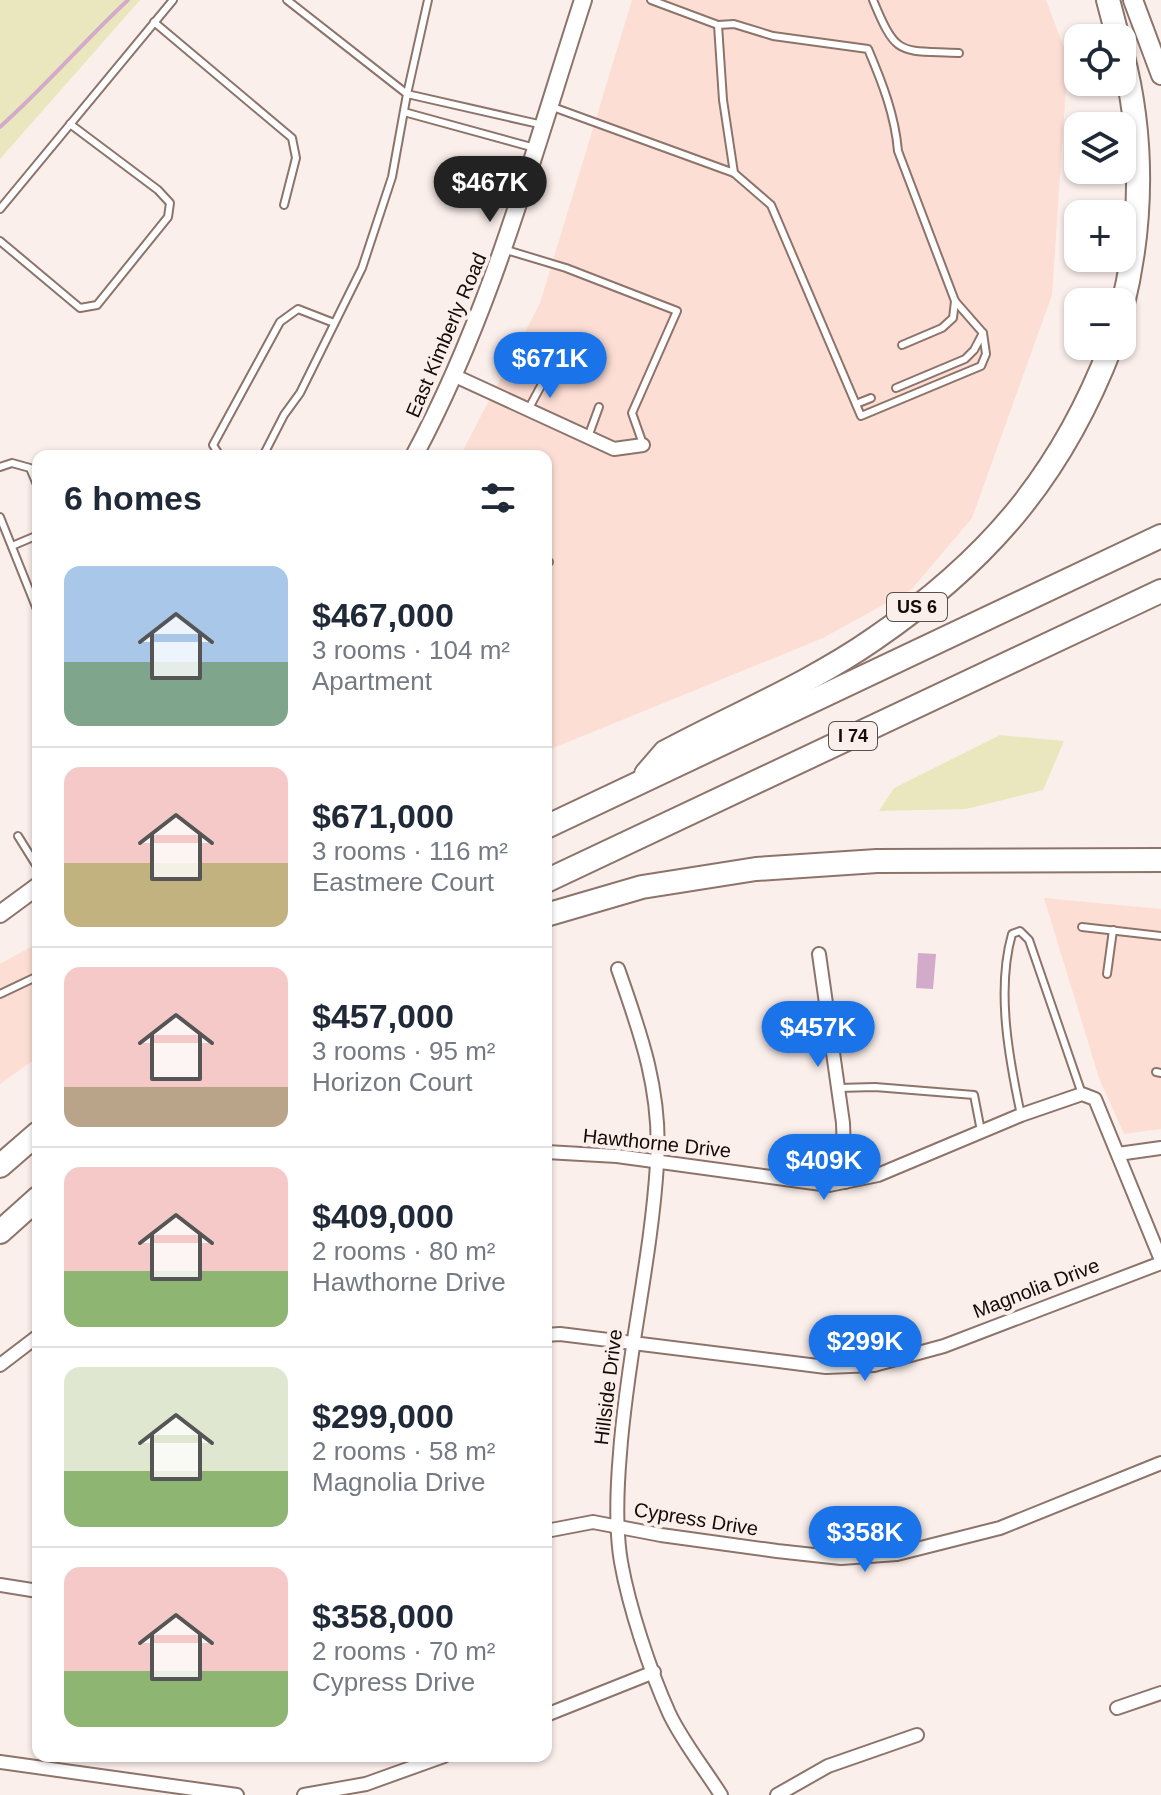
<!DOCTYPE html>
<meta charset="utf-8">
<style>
body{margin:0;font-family:Arial,sans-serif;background:#f2f2f3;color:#1f2937;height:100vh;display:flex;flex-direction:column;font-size:30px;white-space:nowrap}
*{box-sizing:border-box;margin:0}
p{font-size:26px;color:#747a83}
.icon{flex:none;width:44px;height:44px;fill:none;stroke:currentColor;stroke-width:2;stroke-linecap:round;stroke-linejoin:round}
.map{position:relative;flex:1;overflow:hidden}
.details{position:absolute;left:32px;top:450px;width:520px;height:1312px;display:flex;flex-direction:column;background:#fff;border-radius:16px;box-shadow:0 2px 6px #0004}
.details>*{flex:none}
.buttons{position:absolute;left:1064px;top:24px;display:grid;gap:16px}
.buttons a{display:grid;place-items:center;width:72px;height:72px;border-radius:16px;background:#fff;box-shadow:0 2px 6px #0004;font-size:40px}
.price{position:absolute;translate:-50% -68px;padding:0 18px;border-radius:28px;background:#1a73e8;color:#fff;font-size:26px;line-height:52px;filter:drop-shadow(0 2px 4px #0008)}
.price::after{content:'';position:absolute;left:50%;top:48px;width:24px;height:18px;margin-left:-12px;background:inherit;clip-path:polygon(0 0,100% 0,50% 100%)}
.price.on{background:#222;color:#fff}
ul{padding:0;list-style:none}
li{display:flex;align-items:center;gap:24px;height:200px;padding:0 32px}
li+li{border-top:2px solid #e0e1e3}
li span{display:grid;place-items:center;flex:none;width:224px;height:160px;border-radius:16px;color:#555}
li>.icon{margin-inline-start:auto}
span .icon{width:96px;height:96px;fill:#fffc;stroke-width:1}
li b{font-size:34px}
h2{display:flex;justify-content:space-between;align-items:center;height:96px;padding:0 32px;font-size:34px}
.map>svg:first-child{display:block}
</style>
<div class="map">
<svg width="1161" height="1795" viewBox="0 0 1161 1795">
<rect width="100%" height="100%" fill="#fbefeb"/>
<!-- built -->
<g fill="#fcded4">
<polygon points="632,0 1046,0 1068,58 1052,295 972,518 912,589 823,638 546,751 546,456 460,456 540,303"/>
<polygon points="1044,898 1161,909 1161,1129 1124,1134 1099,1078"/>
<polygon points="38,943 38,1057 0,1084 0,964"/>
</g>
<!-- green -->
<g fill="#eae7be">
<polygon points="0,0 140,0 0,159"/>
<polygon points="1000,735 1064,741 1043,790 966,809 879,811 894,788"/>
</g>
<!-- water -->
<polygon fill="#d3aac9" points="918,953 936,954 933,989 916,988"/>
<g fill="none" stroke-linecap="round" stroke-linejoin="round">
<!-- stream -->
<path stroke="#d3aac9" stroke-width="4" d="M0 127C45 87 84 41 128 0"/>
<!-- service casing -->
<g stroke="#8d746b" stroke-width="10">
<g id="service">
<polyline points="428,0 407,94 543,125"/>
<path d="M651 0 718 25 734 24 773 36 868 49C882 82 895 115 898 151L955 301 983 333 986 354 981 366 861 416 771 205 734 173"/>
<path d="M873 0C897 58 899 50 959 53"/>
<polyline points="154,22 292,138 296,158 284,205"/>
<polyline points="550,106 734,173 723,100 718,25"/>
<polyline points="404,112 535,148"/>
<polyline points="0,209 173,0"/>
<polyline points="0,241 80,308 97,305 168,217 170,203 158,190 70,124"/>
<polyline points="503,249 566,268 677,311 632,413 643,444"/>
<polyline points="902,345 942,328 953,318 955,301"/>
<polyline points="896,388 965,359 974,350 983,333"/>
<polyline points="856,404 871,398"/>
<polyline points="528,410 543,382"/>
<polyline points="588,437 599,407"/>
<polyline points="220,456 213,445 280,322 298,309 334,323"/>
<polyline points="263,456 284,415 300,393 362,268 392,177 407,94 287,0"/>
<polyline points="0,467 12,463 30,468 38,487"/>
<polyline points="0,517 38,612"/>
<polyline points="12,546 38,535"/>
<polyline points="546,560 549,562"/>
<polyline points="38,774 38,773"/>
<polyline points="18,836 38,868"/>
<polyline points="1082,927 1161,936"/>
<polyline points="1107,974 1113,930"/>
<polyline points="0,994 38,976"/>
<polyline points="1156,1072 1161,1073"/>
<polyline points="838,1088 875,1087 974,1095 981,1131"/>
<path d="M1021 1115C1009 1059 996 990 1012 934L1020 931 1029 940 1082 1094"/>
</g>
</g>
<!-- minor casing -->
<g stroke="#8d746b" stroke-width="16">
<g id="minor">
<polyline points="453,375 614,449 643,445"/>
<polyline points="819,954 843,1123 845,1182"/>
<path d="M618 969C641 1034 662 1093 657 1164 651 1261 627 1356 620 1453 617 1488 615 1527 621 1562 629 1607 650 1671 669 1713 682 1741 704 1768 721 1795"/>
<polyline points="546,1152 617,1156 829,1185 878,1175 1021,1115 1082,1094 1095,1099 1161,1260"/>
<polyline points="1118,1154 1161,1148"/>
<polyline points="546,1335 560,1334 826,1367 874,1365 944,1346 1161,1263"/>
<polyline points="0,1365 38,1336"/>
<polyline points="546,1531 593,1522 661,1535 777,1551 841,1558 897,1554 1000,1528 1161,1463"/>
<polyline points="0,1585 38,1591"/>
<polyline points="1117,1708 1161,1693"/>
<polyline points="546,1715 654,1672"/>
<polyline points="0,1762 237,1795"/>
<polyline points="304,1795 366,1784 444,1756"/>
<polyline points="777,1795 828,1766 917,1735"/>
</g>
</g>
<!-- secondary casing -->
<g stroke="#8d746b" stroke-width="20">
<g id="secondary">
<path d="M414 456C491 313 533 154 583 0"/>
<polyline points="0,914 38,886"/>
</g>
</g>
<!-- primary casing -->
<g stroke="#8d746b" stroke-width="22">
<polyline id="primary" points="1133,0 1161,75"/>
</g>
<!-- motorway casing -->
<g stroke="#8d746b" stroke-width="26">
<g id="motorway">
<polyline points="1108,0 1118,38"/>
<path d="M1122 53C1144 136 1143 224 1122 308"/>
<path d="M646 774 665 752C734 715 811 683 874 639 988 561 1061 476 1111 346"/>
<polyline points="546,827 1161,536"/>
<polyline points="546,881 1161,591"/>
<polyline points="546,915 642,887 756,869 877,861 1161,860"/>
<polyline points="0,1166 38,1133"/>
<polyline points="0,1232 38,1198"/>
</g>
</g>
<!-- service -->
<use href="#service" stroke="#fff" stroke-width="6"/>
<!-- minor -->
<use href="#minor" stroke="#fff" stroke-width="12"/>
<!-- secondary -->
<use href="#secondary" stroke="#fff" stroke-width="16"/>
<!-- primary -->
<use href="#primary" stroke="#fff" stroke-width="18"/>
<!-- motorway -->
<use href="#motorway" stroke="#fff" stroke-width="22"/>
</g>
<g text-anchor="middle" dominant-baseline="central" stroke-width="8" stroke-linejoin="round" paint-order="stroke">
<!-- shield labels -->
<g fill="#fbefeb" stroke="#594f4c" stroke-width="2">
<rect x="887" y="593" width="60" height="28" rx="6"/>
<rect x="829" y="722" width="48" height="28" rx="6"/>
</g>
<g font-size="18" font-weight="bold" fill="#140b08">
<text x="917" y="607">US 6</text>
<text x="853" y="736">I 74</text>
</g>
<!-- street labels -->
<g font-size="20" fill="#140b08" stroke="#fbefeb">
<text transform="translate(446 335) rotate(-67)">East Kimberly Road</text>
<text transform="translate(657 1143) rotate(6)">Hawthorne Drive</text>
<text transform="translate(1036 1288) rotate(-21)">Magnolia Drive</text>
<text transform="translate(608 1387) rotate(-83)">Hillside Drive</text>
<text transform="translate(696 1519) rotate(9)">Cypress Drive</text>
</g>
</g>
</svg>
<div class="buttons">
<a><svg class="icon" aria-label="locate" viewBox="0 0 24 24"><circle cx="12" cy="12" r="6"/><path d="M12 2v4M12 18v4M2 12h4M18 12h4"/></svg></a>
<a><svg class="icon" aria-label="layers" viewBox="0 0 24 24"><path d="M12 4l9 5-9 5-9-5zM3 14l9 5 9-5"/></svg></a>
<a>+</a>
<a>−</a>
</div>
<b class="price on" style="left:490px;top:224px">$467K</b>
<b class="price" style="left:550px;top:400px">$671K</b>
<b class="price" style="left:818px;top:1069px">$457K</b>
<b class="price" style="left:824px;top:1202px">$409K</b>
<b class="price" style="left:865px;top:1383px">$299K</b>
<b class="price" style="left:865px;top:1574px">$358K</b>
<section class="details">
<h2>6 homes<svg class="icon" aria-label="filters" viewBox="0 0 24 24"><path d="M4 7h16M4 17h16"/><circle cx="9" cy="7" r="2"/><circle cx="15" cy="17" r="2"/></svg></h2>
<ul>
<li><span style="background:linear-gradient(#a9c7e8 60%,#7fa58c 0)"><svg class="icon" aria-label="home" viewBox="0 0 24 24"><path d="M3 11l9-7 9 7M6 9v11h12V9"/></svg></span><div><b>$467,000</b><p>3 rooms · 104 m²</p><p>Apartment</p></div></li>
<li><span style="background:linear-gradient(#f6c9c9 60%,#c2b280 0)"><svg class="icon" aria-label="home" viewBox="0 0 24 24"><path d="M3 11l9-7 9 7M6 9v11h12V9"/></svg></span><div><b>$671,000</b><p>3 rooms · 116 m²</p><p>Eastmere Court</p></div></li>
<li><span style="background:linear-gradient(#f6c9c9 75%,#b9a48a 0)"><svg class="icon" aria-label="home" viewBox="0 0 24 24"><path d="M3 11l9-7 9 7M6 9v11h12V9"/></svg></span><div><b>$457,000</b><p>3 rooms · 95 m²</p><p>Horizon Court</p></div></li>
<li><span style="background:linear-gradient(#f6c9c9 65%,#8fb573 0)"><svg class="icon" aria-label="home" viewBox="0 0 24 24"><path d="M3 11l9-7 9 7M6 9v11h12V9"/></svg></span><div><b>$409,000</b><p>2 rooms · 80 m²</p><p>Hawthorne Drive</p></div></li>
<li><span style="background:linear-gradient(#dfe7d0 65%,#8fb573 0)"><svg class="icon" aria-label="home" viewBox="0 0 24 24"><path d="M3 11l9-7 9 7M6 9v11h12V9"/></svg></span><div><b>$299,000</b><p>2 rooms · 58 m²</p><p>Magnolia Drive</p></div></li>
<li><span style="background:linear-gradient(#f6c9c9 65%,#8fb573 0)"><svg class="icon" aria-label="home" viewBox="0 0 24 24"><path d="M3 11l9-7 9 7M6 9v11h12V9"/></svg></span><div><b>$358,000</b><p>2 rooms · 70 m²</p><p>Cypress Drive</p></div></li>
</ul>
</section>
</div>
